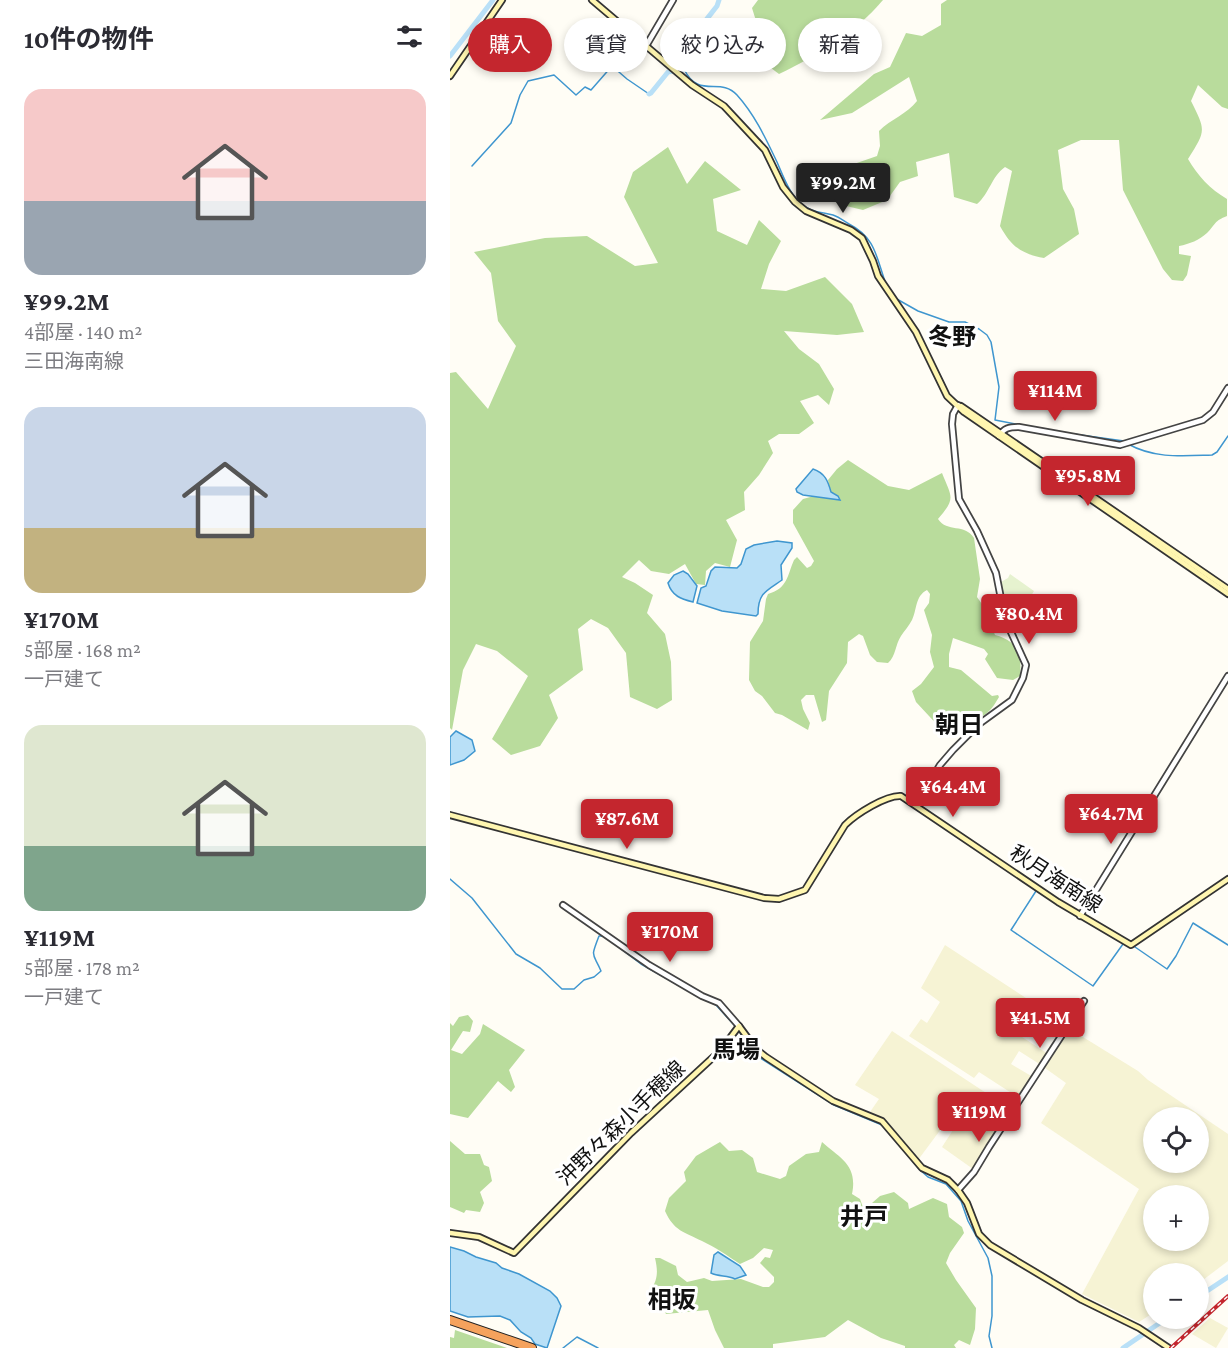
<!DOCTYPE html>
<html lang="ja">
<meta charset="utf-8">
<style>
body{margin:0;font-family:"Crimson Pro","Noto Sans JP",serif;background:#f2f2f3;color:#2b2b33;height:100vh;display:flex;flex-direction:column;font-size:22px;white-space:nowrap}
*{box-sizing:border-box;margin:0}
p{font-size:20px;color:#7c7c81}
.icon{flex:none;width:33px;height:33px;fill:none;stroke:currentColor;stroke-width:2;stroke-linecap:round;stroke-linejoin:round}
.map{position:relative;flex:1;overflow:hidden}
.sheet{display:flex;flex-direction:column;background:#fff;width:450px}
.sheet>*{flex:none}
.hud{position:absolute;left:18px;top:18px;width:570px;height:54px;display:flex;gap:12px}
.fabs{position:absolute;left:693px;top:1107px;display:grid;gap:12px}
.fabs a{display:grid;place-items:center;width:66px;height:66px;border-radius:50%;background:#fff;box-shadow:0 3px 9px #0003;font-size:30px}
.price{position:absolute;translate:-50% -51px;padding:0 14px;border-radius:6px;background:#c4262e;color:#fff;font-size:20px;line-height:39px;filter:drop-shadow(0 2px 3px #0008)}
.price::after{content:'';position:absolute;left:50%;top:36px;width:18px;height:14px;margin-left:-9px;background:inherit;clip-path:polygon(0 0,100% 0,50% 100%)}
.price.current{background:#222;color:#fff}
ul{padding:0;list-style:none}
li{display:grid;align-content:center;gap:12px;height:318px;padding:0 24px}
li span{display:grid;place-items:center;height:186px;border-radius:18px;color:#555}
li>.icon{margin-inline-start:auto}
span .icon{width:108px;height:108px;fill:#fffc;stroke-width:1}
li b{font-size:26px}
h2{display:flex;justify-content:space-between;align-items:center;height:72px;padding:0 24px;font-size:26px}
.chip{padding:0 21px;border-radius:27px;background:#fff;box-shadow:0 3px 9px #0003;font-size:21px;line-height:54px}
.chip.current{background:#c4262e;color:#fff}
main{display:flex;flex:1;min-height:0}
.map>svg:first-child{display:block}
</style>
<main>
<section class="sheet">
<h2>10件の物件<svg class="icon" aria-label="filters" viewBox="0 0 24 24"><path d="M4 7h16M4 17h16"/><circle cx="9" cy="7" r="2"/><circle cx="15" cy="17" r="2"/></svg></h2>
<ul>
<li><span style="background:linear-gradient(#f6c9c9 60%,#9aa5b1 0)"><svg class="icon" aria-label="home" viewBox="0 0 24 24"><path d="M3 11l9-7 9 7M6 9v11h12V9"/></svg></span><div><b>¥99.2M</b><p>4部屋 · 140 m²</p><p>三田海南線</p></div></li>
<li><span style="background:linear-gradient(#c9d6e8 65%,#c2b280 0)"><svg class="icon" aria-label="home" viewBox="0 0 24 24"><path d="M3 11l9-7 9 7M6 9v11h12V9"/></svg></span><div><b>¥170M</b><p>5部屋 · 168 m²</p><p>一戸建て</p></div></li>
<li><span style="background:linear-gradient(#dfe7d0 65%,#7fa58c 0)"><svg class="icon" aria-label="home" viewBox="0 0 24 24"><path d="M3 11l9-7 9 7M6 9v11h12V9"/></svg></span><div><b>¥119M</b><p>5部屋 · 178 m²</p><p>一戸建て</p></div></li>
</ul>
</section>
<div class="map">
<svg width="778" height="1348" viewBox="0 0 778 1348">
<rect width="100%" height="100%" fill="#fffdf5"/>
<!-- farmland -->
<g fill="#f6f3d4" fill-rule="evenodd">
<polygon points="495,945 599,1013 594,1021 571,1006 557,1027 598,1054 591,1065 569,1051 561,1064 583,1077 569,1098 529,1072 524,1078 459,1036 471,1019 477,1023 490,1002 471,988"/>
<path d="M620 1029 688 1071 698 1080 778 1134V1261L749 1283 748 1274H704L703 1313 689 1322 632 1294 689 1189 591 1123 616 1083 595 1068ZM704 1118H748V1162H704ZM704 1196H748V1240H704Z"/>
<polygon points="442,1031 562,1110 523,1169 492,1147 503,1130 494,1125 468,1160 438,1122 420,1112 429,1099 405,1085"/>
<polygon points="760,1318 778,1328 766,1348 742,1334"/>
</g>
<!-- forest -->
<g fill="#b9dc9c">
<path d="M308 0H433C405 33 368 55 329 74L321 68 302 8Z"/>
<path d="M497 0H778V109L772 107 748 85 741 101C756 131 756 130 738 159 748 176 760 189 777 199V216C764 221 766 224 757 233 749 240 740 244 729 246V254L741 256 737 275 733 281 722 280 713 269 673 190 669 140H631L608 150 613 189 624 209 629 234 594 258C571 254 561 246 550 226L562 171 555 167C541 177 540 193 527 204L504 197 499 153 466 162 468 176 450 182 437 200 413 210 392 205 372 196 350 179 363 169 378 173 427 156 430 146 429 131C441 119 457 114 467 101L459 77 402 113 370 120 424 74 440 67 456 33 472 36 491 25V4Z"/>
<polygon points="218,147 237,184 255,161 291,190 263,199 267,231 297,245 309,220 331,241 319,264 311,289 336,291 375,277 402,304 414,332 387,335 334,331 349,349 369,364 384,389 379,405 368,395 350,401 364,423 349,434 329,434 318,441 323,453 309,475 294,492 295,510 276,520 287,540 280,567 265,563 256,571 255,585 246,584 235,564 219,574 201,571 189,560 172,577 185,583 203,595 197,613 215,634 221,662 222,700 207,709 180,697 176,653 158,628 141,619 128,629 133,670 99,695 108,718 90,746 61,755 42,739 78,676 47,651 26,644 13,670 2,730 0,728 0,373 6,372 38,409 66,346 48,321 41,273 24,252 95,238 137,236 185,266 208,263 174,197 183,172"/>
<path d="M398 460 438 486 459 490 492 473C502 498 506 498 488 519 497 533 515 523 524 538L530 579 527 597 534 607 545 635C568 641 572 654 570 676L563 680 547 678 535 659 538 654 534 649 503 638 499 654V667L511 670 542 696 548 695 549 697C546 702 542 709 537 713 526 722 506 730 492 730L466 702 462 691 471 684 484 667 480 652 482 635 474 610 479 603 480 594 477 590C465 596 467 610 462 620 459 626 454 631 451 636 445 645 446 656 438 663L427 662 420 655 413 636 409 634 398 642 397 663 379 691 376 720 372 722 364 695H356L351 700 353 709 360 723 358 730 332 715 325 713 312 696 305 691 299 680 300 642 313 621 316 599 318 594C338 588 337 576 344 560L347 557 357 568 361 566 364 561 343 523V510L353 499 364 496 390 499 388 496 380 492 378 480 387 469Z"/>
<polygon points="18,1015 23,1021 20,1032 13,1031 1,1050 12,1054 30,1034 33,1024 75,1050 59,1070 65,1087 61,1092 48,1081 18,1118 0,1114 0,1023 3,1026 9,1017"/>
<polygon points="0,1141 15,1154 30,1154 34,1165 39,1167 42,1181 30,1192 34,1203 30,1212 16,1210 14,1213 0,1207"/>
<path d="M270 1142 279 1151 292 1150 303 1158 307 1172 330 1179 336 1176 339 1166 356 1154 369 1152 372 1142C390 1158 408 1165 402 1194L410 1199 414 1210 430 1196 444 1192 458 1203 459 1209 483 1198 497 1204 499 1217 512 1227 514 1233 500 1253 496 1263 506 1280 526 1308 525 1329 520 1345 509 1340 504 1345 506 1348H455V1346L431 1338 398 1320 375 1337 323 1344V1348H274L265 1330 258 1310 216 1314 214 1310 215 1303 201 1290C208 1279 208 1271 205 1258H210L226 1266 228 1275 237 1282 254 1278 262 1281 291 1279 313 1287H319L324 1282V1277L310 1263 315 1257 320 1258 323 1250 314 1248 303 1258 290 1264C278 1256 265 1247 252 1241 234 1232 224 1231 215 1211L219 1198 236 1181 234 1172 246 1156Z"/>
<polygon points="5,1330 57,1348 0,1348 0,1337 4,1338"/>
</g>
<!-- pitch -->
<polygon fill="#e6f2cf" points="560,574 584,591 569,616 566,615 558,618 551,582 558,578"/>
<!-- water -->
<g fill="#b9e0f7" stroke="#3f96cf" stroke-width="1.5">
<path d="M363 469C375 473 378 481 381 492L388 496 390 500 353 495 347 492 346 489Z"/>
<path d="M327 541 342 543V548L331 565 332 580C316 591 308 593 308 614L306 616 272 611 247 603 251 588 256 586 261 571 265 567 287 568 291 564 296 549 304 545Z"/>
<path d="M233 571 238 574 247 586 243 602C231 599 222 596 218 583L224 575Z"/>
<polygon points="6,731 22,740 25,751 14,760 0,765 0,737"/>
<polygon points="0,1247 14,1251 26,1257 46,1263 52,1268 69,1274 100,1291 107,1298 111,1306 97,1348 85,1344 81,1338 71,1332 60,1320 50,1316 18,1317 0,1311"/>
<path d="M268 1252 290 1266 296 1275 285 1279C277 1275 269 1277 261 1273L264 1255Z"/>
</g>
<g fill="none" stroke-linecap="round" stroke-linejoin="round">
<!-- stream -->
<g stroke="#3f96cf" stroke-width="1.5">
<path d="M234 69C249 100 270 76 287 95 305 115 316 139 327 162 333 176 339 192 349 202 359 212 371 212 383 215 389 217 394 221 399 224 426 238 426 257 436 284"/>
<polyline points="22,166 61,123 70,95 78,81 104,75 126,95 135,87 141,90 162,66 177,79 199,94"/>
<polyline points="445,298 468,311 499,322 515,322 529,329 537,335 541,342 549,387 545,420 570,425"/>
<polyline points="616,433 674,441"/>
<path d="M678 444C705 459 733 456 762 455L767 452 778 436"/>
<polyline points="470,806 481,813"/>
<path d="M0 879 22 898 66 954 90 968 112 989H124L134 980 144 977 151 971C143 952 140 959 149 936H154L191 964 239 991"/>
<polyline points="586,891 561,930 643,986 673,944"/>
<polyline points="685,947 717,969 726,956 743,923 778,945"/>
<polyline points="254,999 266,1005 286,1027"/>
<polyline points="289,1031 304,1054 384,1105 432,1125"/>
<polyline points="447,1142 470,1170 478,1177 496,1184 511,1201 518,1221 538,1258 542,1276 542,1316 539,1336 542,1348"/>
<polyline points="113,1348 127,1337 148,1348"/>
</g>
<!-- river -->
<g stroke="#b9e0f7" stroke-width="5">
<polyline points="0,56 43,0"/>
<path d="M199 94 201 93 218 72 234 69C233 46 253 24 267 6L269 0"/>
<polyline points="748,1297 778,1277"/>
<polyline points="673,1348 717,1318"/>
</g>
<!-- tertiary casing -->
<g stroke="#444" stroke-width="8">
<g id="tertiary">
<polyline points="196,46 223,0"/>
<path d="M549 436C554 428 559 427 569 427L670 445 753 420 763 412 778 388"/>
<polyline points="466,805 490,765 503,750 529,724 562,700 573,678 576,665 555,619 546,573 527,531 509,499 502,424 503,414 508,405"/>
<polyline points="113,905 199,965 252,996 269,1003 289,1026"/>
<polyline points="630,916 778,676"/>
<polyline points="508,1190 524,1172 539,1147 634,1001"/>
</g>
</g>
<!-- secondary casing -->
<g stroke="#333" stroke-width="8">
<g id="secondary">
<polyline points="142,0 242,85 274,106 315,150 333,187 345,202 356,211 401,230 412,238 423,261 428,276 466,332 497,396 514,412 778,594"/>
<polyline points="0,76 52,0"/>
<polyline points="511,406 778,589"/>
<path d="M0 815 314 898 329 899 355 890 395 825C406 814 436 795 451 796L608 902 681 945 778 879"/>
<polyline points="0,1233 29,1237 64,1253 181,1133 271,1050 289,1026 306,1049 316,1057 383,1101 432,1121 472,1168 498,1180 508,1190 517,1203 529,1234 540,1245 632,1300 689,1328 719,1348"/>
</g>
</g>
<!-- motorway casing -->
<g stroke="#222" stroke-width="10">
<polyline id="motorway" points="0,1320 82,1348"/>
</g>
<!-- tertiary -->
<use href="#tertiary" stroke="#fff" stroke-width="4.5"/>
<!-- secondary -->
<use href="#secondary" stroke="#fff6b0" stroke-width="4.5"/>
<!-- motorway -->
<use href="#motorway" stroke="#f5a25d" stroke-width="8"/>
<!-- rail casing -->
<g stroke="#c4262e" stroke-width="4">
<polyline id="rail" points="721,1348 778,1296"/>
</g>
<!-- rail -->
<use href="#rail" stroke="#fff" stroke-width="1.5" stroke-dasharray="4.5" stroke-linecap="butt"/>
</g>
<g text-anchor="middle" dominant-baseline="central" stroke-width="6" stroke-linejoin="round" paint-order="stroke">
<!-- street labels -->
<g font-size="21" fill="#111" stroke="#fff">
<text transform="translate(606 879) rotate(33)">秋月海南線</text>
<text transform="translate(171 1123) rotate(-44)">沖野々森小手穂線</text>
</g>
<!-- quarter labels -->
<g font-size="24" font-weight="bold" fill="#111" stroke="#fff">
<text x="502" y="336">冬野</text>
<text x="509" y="724">朝日</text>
<text x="286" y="1049">馬場</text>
<text x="414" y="1216">井戸</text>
<text x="222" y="1299">相坂</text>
</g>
</g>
</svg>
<div class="fabs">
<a><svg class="icon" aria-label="locate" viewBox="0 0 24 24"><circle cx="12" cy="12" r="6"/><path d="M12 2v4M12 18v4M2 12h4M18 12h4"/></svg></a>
<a>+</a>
<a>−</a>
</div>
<b class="price current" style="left:393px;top:214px">¥99.2M</b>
<b class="price" style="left:605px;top:422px">¥114M</b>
<b class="price" style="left:638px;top:507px">¥95.8M</b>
<b class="price" style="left:579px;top:645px">¥80.4M</b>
<b class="price" style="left:503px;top:818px">¥64.4M</b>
<b class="price" style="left:661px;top:845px">¥64.7M</b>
<b class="price" style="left:177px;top:850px">¥87.6M</b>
<b class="price" style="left:220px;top:963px">¥170M</b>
<b class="price" style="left:590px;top:1049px">¥41.5M</b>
<b class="price" style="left:529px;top:1143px">¥119M</b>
<div class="hud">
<a class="chip current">購入</a>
<a class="chip">賃貸</a>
<a class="chip">絞り込み</a>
<a class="chip">新着</a>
</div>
</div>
</main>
